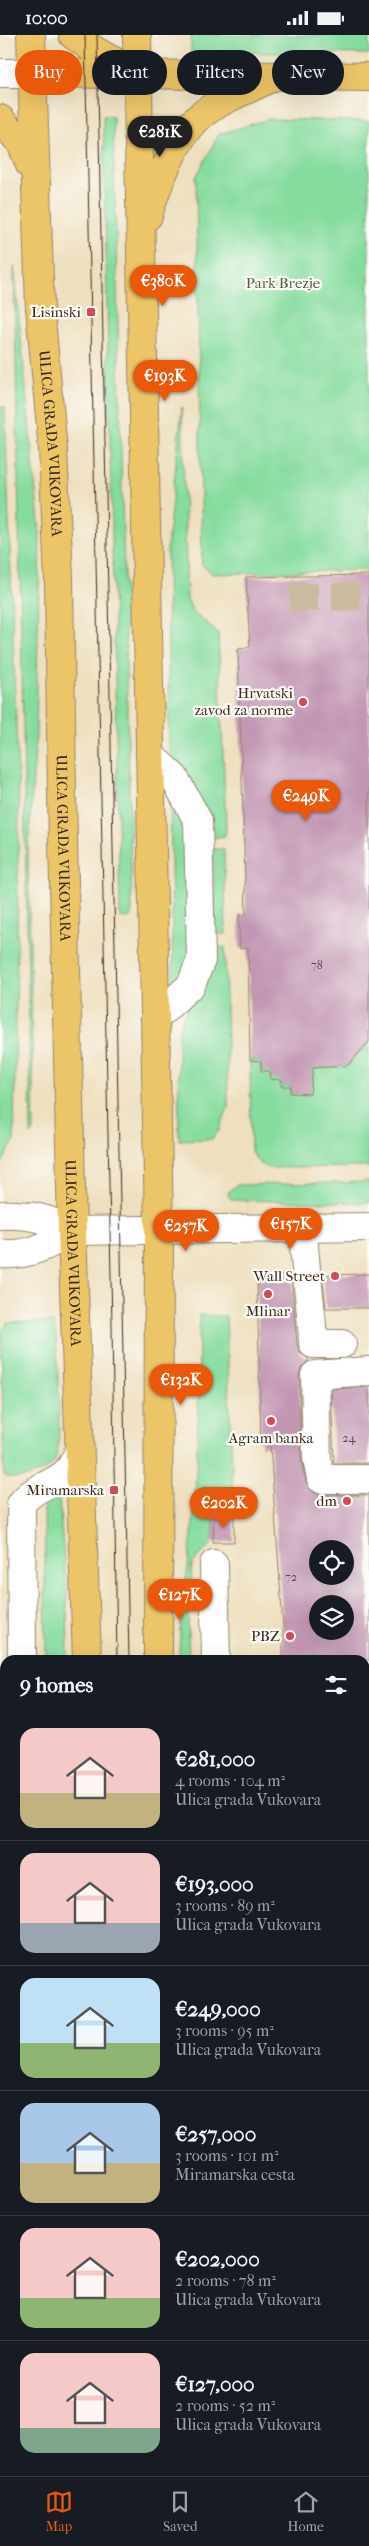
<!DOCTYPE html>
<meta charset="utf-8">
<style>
body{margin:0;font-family:"IM FELL French Canon",serif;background:#242831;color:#f1f3f6;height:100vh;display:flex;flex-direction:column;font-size:19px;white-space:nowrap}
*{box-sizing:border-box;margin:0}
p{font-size:16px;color:#9ea1a6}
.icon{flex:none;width:28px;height:28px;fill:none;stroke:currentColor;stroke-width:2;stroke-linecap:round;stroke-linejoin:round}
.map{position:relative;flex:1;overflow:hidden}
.drawer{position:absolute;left:0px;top:1620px;width:370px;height:821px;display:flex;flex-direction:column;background:#171b24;border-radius:15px 15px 0 0;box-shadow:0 5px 20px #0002}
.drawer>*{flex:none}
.banner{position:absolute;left:15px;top:15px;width:340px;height:45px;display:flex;gap:10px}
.fabs{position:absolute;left:309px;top:1505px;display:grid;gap:10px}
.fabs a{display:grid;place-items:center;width:45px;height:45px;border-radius:50%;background:#171b24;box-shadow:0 5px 20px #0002;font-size:25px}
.price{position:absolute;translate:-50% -42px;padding:0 11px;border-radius:18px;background:#ea580c;color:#fff;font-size:16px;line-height:32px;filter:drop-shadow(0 1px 2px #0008)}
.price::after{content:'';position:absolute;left:50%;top:30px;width:15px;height:11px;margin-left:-8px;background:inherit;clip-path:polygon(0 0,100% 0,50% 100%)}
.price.on{background:#222;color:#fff}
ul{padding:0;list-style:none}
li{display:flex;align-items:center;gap:15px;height:125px;padding:0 20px}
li+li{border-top:1px solid #363941}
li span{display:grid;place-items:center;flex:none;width:140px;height:100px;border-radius:15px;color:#555}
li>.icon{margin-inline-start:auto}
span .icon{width:60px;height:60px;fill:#fffc;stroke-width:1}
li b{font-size:21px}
h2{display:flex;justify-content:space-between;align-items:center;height:60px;padding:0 20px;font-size:21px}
.chip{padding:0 18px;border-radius:22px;background:#171b24;box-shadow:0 5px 20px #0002;font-size:18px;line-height:45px}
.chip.on{background:#ea580c;color:#fff}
.status{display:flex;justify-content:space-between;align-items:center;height:35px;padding:0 25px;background:#171b24;direction:ltr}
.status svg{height:14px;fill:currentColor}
.tabs{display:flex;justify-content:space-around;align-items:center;height:70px;border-top:1px solid #363941;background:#171b24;font-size:14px;color:#9ea1a6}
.tabs a{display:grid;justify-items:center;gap:2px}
.tabs .on{color:#ea580c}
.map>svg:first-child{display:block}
</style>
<div class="status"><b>10:00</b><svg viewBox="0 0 49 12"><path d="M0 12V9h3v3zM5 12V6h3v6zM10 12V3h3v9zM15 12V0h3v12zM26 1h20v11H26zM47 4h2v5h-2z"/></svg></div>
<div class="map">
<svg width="369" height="2441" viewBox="0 0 369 2441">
<rect width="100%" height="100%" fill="#fdfcf7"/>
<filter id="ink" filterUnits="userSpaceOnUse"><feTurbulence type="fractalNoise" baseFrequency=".02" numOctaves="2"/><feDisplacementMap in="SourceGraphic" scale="10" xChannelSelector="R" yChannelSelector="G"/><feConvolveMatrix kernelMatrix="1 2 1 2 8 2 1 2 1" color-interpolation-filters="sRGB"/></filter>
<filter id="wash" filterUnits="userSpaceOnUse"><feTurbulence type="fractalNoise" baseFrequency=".0096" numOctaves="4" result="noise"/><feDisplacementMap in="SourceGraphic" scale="20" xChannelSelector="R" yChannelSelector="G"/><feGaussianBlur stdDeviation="1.12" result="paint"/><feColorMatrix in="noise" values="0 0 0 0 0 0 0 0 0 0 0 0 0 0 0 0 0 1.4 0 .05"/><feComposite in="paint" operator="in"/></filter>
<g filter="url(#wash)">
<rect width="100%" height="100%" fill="#eedfbe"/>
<!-- green -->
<g fill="#86dc9f" stroke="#60835e">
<polygon points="191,0 369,0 369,19 191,17"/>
<polygon points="103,81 113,82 132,876 130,883 120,882"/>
<polygon points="269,84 369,86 369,535 213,539 202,530 196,142 219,99"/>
<polygon points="14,231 40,499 36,699 28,817 34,1096 31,1100"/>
<polygon points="0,372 5,372 19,774 14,1106 0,1132"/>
<polygon points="182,372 187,564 192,575 218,598 226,791 225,801 210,803 169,713 167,512"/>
<polygon points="170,758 185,774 195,912 175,952 173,947"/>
<polygon points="213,814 224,814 226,899 215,899"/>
<polygon points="225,912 228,1073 219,1096 212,1104 179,1105 178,1001 181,987 214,913"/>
<polygon points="369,1007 369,1132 270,1133 260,1129 251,1117 250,1025 261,1026 261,1036 269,1036 282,1045 281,1051 291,1051 290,1058 310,1059 313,1033 347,1031"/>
<polygon points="369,1147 369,1168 232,1165 228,1160 229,1156 237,1150"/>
<path d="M199 1280 226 1281 234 1482 214 1481 213 1507 192 1529 188 1591 189 1625H179C179 1579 189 1534 193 1489 198 1419 199 1350 199 1280Z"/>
<path d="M53 1287 56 1301C57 1325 63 1407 55 1425 50 1434 39 1438 30 1441 22 1443 10 1445 4 1440L1 1298 8 1288Z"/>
<polygon points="51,1460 59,1464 67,1561 68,1625 46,1625 44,1463"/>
<rect x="365" y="1988" width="4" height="41"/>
<rect x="365" y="2275" width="4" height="101"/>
<rect x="0" y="2339" width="5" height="35"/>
<polygon points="369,2435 369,2441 279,2441 280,2437"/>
</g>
<g id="blocks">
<!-- building -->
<g fill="#c397b4" fill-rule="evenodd">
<polygon points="369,540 369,1007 347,1031 313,1033 310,1059 290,1058 291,1051 281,1051 282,1045 270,1044 269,1036 261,1036 261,1026 250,1025 248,913 240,914 239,880 246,879 238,614 250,612 246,542"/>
<polygon points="369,1239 369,1273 326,1273 322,1240"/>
<path d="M291 1240 297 1310 300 1318 308 1323V1326L301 1333 299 1340 301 1424 306 1447 314 1458 321 1460H369V1625H283V1590L270 1411H261L257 1241ZM318 1514H345V1541H318ZM318 1569H345V1596H318Z"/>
<polygon points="369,1352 369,1428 334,1428 331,1354"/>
<polygon points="214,1481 234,1482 234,1507 213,1507"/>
</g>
</g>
</g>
<g filter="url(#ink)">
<use href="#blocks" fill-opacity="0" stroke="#94846e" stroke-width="1"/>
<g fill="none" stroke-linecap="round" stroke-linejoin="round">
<!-- minor-tunnel -->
<polyline stroke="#cabb9e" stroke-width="28" stroke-dasharray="28 14" stroke-linecap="butt" points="290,563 369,561"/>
<!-- minor casing -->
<g stroke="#94846e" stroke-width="30">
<g id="minor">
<polyline points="0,38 32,38"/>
<polyline points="150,720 174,742 198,786 201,925 191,950 155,983"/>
<path d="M0 1180C27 1179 48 1183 72 1196L369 1192"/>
<path d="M303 1193C304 1232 312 1270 313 1309H342"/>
<path d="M0 1219C28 1221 49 1211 72 1196"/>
<polyline points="369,1336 315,1340 317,1424 321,1444 369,1444"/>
<polyline points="214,1529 216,1625"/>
<path d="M22 1625 21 1469C41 1443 66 1454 79 1415"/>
<polyline points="0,1936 5,1936"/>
<polyline points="365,1966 369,1965"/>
<polyline points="365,2412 369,2412"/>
<polyline points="0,2434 5,2433"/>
</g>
</g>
<!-- major casing -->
<g stroke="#94846e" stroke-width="30">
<g id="major">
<path id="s1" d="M31 0 40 273 53 415 59 544 62 761 72 1196 87 1625"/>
<polyline points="73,0 97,17 134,37"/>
<polyline points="137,0 159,1196 158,1625"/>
<polyline points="32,38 369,42"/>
<polyline points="0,84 21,108 30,130"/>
<path d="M148 181C155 154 177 99 199 82 219 65 247 55 271 43"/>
<polyline points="100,2436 100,2441"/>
<polyline points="176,2436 176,2441"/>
</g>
</g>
<!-- minor -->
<use href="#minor" stroke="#fff" stroke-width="28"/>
<!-- major -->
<use href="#major" stroke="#edc569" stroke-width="28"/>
<!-- tram -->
<g stroke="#3b2a1e" stroke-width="1">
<polyline points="85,0 112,1290 117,1625"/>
<polyline points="97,0 129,1625"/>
<polyline points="135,2436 135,2441"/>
<polyline points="146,2436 146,2441"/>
</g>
</g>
</g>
<!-- markers -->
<g fill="#d1495b" stroke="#fdfcf7" stroke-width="2">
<rect x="86" y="272" width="10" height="10" rx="2.5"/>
<circle cx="303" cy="667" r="5"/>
<circle cx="335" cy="1241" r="5"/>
<circle cx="268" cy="1259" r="5"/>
<circle cx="271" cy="1386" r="5"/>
<rect x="109" y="1450" width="10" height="10" rx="2.5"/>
<circle cx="347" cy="1466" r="5"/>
<circle cx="290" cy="1601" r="5"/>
</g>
<g text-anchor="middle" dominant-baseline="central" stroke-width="4.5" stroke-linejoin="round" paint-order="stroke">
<!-- number labels -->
<g font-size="12" fill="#5d4544">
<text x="317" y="930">78</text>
<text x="349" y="1403">24</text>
<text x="291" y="1542">72</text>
</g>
<!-- park labels -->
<g font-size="15" fill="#525f45" stroke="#fdfcf7">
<text x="283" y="248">Park Brezje</text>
</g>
<!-- poi labels -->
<g font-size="15" fill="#3b2a1e" stroke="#fdfcf7" text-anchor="end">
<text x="81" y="277">Lisinski</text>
<text x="293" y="658">Hrvatski<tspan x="293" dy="17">zavod za norme</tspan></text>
<text x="325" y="1241">Wall Street</text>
<text x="268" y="1276" text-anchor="middle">Mlinar</text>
<text x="271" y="1403" text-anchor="middle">Agram banka</text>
<text x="104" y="1455">Miramarska</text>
<text x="337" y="1466">dm</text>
<text x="280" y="1601">PBZ</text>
</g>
<!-- street labels -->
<g font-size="15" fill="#3b2a1e" stroke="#fdfcf7">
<text stroke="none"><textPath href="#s1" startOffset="409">ULICA GRADA VUKOVARA</textPath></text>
<text stroke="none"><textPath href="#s1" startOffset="814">ULICA GRADA VUKOVARA</textPath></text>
<text stroke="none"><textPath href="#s1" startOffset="1219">ULICA GRADA VUKOVARA</textPath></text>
</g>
</g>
</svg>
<div class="fabs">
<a><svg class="icon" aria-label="locate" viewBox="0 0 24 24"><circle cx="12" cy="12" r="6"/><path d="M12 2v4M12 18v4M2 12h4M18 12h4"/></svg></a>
<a><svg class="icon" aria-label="layers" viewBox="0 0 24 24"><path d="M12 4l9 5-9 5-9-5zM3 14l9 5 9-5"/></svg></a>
</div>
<b class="price on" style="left:160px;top:123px">€281K</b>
<b class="price" style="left:163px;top:272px">€380K</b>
<b class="price" style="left:165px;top:367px">€193K</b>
<b class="price" style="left:306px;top:787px">€249K</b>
<b class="price" style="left:291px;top:1215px">€157K</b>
<b class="price" style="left:186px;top:1217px">€257K</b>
<b class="price" style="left:181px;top:1371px">€132K</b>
<b class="price" style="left:224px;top:1494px">€202K</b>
<b class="price" style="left:180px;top:1586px">€127K</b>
<div class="banner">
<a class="chip on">Buy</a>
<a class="chip">Rent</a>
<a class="chip">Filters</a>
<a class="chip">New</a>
</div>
<section class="drawer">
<h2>9 homes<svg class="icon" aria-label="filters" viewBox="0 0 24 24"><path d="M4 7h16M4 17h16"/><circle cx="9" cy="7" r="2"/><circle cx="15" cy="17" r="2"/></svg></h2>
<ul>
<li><span style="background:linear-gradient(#f6c9c9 65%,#c2b280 0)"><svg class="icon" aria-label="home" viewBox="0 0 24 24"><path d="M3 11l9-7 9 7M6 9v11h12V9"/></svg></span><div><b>€281,000</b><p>4 rooms · 104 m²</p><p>Ulica grada Vukovara</p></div></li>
<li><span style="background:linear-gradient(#f6c9c9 70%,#9aa5b1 0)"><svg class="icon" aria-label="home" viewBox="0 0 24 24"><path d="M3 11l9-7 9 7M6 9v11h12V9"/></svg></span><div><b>€193,000</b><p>3 rooms · 89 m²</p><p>Ulica grada Vukovara</p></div></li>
<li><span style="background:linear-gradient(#bfe0f5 65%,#8fb573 0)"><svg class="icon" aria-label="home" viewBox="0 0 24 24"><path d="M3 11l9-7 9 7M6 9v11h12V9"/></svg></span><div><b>€249,000</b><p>3 rooms · 95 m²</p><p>Ulica grada Vukovara</p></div></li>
<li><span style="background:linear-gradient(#a9c7e8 60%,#c2b280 0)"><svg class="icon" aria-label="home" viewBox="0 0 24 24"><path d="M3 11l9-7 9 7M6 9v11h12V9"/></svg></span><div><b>€257,000</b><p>3 rooms · 101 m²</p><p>Miramarska cesta</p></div></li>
<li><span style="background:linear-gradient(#f6c9c9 70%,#8fb573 0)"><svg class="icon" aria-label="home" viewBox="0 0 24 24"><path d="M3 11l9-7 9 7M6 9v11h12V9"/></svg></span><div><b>€202,000</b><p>2 rooms · 78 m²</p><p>Ulica grada Vukovara</p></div></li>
<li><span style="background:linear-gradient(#f6c9c9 75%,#7fa58c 0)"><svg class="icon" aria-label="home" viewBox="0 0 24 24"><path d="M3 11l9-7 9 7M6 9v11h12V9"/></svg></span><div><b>€127,000</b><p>2 rooms · 52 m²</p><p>Ulica grada Vukovara</p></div></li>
</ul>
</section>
</div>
<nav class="tabs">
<a class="on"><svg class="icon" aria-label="map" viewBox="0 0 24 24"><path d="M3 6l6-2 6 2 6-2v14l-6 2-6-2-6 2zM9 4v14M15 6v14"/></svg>Map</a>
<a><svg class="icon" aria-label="saved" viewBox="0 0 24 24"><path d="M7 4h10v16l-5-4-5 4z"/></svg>Saved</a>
<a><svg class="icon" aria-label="home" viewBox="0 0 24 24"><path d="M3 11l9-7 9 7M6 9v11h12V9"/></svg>Home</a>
</nav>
